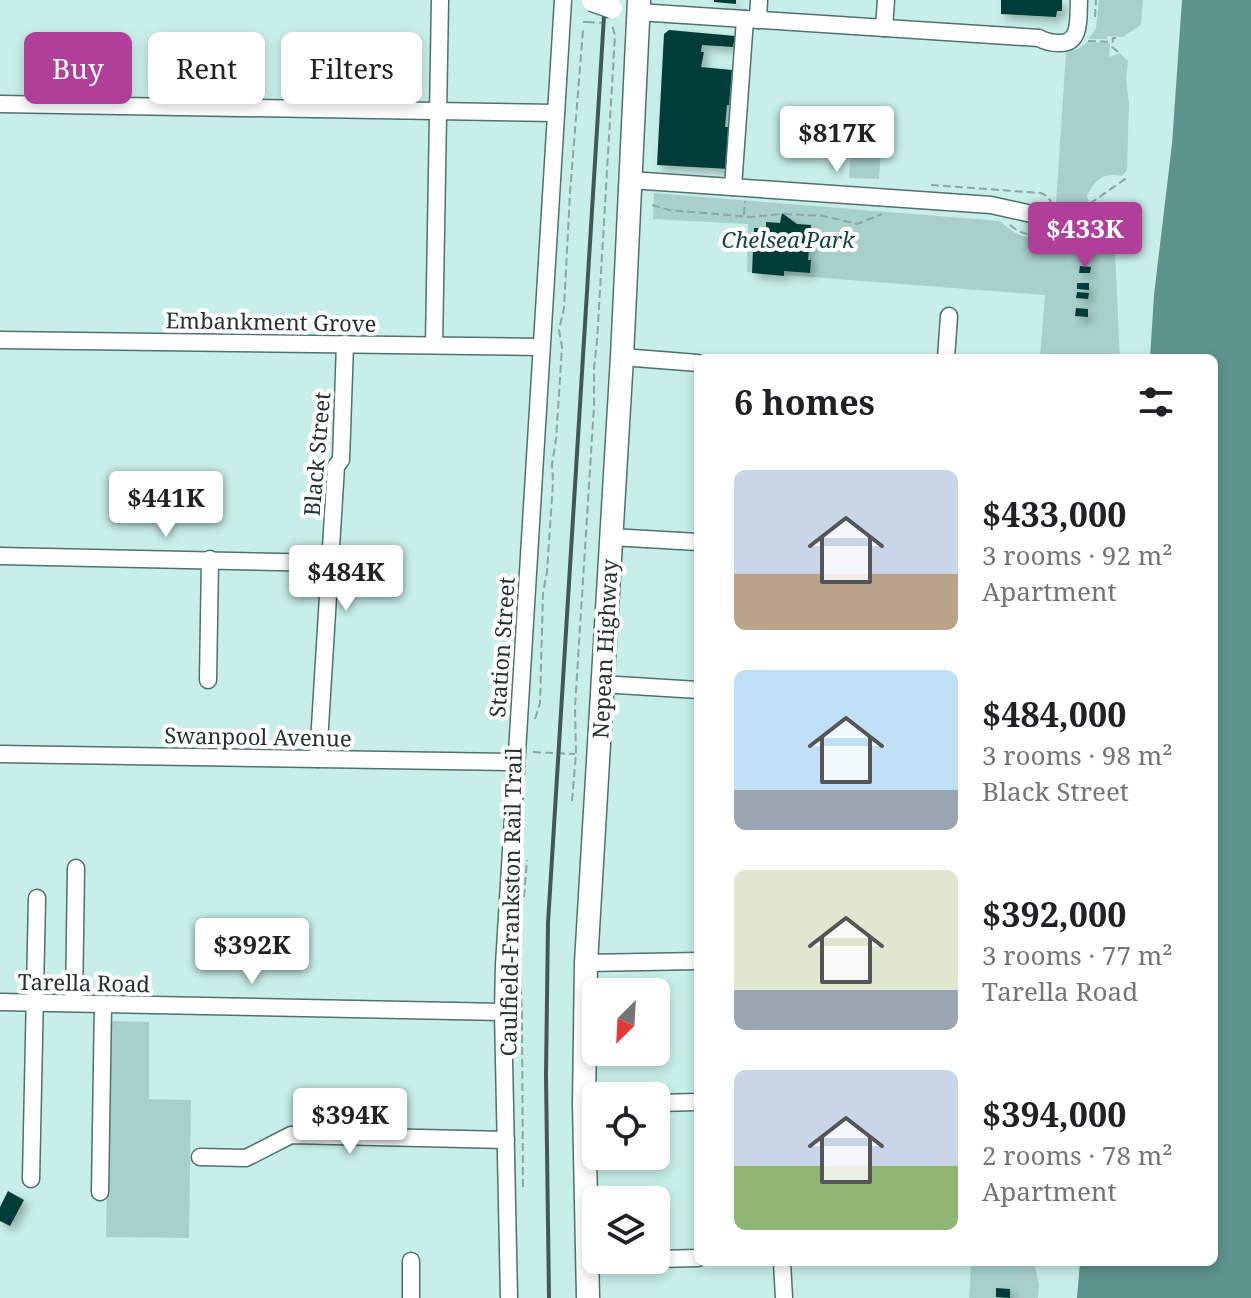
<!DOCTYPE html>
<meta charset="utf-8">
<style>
body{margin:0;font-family:"Noto Serif",serif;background:#f2f2f2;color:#202124;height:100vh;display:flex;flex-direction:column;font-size:30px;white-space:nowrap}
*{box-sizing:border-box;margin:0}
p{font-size:26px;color:#757577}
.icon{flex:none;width:44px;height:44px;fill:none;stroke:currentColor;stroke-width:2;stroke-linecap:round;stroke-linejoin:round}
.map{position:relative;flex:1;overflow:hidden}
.drawer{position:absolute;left:694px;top:354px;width:524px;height:912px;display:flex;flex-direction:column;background:#fff;border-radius:12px;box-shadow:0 4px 12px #0003}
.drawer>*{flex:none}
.banner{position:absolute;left:24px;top:32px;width:550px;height:72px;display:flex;gap:16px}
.needle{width:52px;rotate:204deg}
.tools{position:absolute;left:582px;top:978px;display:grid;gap:16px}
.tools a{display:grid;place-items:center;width:88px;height:88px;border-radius:12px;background:#fff;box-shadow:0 4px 12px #0003;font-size:40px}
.price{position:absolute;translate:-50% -68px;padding:0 18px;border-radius:8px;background:#fff;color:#222;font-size:26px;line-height:52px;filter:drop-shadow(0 2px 4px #0008)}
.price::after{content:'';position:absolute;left:50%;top:48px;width:24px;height:18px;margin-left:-12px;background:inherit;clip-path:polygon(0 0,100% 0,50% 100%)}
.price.on{background:#b03f9a;color:#fff}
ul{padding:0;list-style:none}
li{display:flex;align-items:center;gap:24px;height:200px;padding:0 40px}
li span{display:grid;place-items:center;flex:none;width:224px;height:160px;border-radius:12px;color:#555}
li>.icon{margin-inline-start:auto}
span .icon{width:96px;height:96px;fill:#fffc;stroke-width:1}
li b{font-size:34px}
h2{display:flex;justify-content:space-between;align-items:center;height:96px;padding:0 40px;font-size:34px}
.tag{padding:0 28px;border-radius:12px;background:#fff;box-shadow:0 4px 12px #0003;font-size:28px;line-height:72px}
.tag.on{background:#b03f9a;color:#fff}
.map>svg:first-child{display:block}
</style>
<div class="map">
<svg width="1251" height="1298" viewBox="0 0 1251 1298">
<defs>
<filter id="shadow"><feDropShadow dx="5" dy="5" stdDeviation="4" flood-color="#0004"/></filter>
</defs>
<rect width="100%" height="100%" fill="#c7eee8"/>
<!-- green -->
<g fill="#a8d0ca">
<polygon points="1099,0 1143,0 1141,25 1123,37 1107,36 1107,39 1089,39 1096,28"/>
<path d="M1087 42 1110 43 1109 57 1120 53 1128 61 1126 79 1129 103 1127 170 1122 176C1103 172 1095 179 1087 196L1089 202 1088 203 1056 202 1066 53 1078 49Z"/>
<polygon points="853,113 883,114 879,179 849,178"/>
<path d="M654 193 1000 221C1023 241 1029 241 1054 226L1055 206H1061V210H1066L1067 206 1089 207 1097 202 1111 212 1115 221V251L1120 358H1040L1045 295 747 272 748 224 653 219Z"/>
<polygon points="109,1021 149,1022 149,1099 191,1100 189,1238 106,1237"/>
<polygon points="973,1262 1034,1262 1039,1285 1038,1298 969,1298 971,1265"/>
</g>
<!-- water -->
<polygon fill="#5d948d" points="1182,0 1251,0 1251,1298 1077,1298 1080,1262 1214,1262 1214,358 1150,358 1154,295 1172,144"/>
<!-- building -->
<g fill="#003e39" filter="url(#shadow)">
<polygon points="714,0 736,0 736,4 714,2"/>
<polygon points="1001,0 1062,0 1062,11 1057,11 1056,17 1001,14"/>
<polygon points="669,30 735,36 733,47 702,45 701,52 704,52 701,67 732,70 729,105 727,105 725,127 731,127 729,169 657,165 664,34"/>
<polygon points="782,213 797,224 811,225 808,260 811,260 810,273 784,271 784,276 752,273 754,228 766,228 766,222 780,223"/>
<polygon points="1080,250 1092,250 1091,257 1080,256"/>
<polygon points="1080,266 1091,267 1090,273 1079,273"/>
<polygon points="1077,283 1089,283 1089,290 1077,289"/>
<polygon points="1077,292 1089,293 1088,299 1076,298"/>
<polygon points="1076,308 1088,309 1088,317 1075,316"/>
<polygon points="8,1191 24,1200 10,1226 0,1221 0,1207"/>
<polygon points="996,1288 1010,1289 1010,1298 996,1297"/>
</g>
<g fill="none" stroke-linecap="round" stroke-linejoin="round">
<!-- minor casing -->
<g stroke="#4f726d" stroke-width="19">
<g id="minor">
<path d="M638 12 1039 38C1046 42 1051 43 1059 43 1082 44 1078 16 1079 0"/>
<polyline points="758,20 759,0"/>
<polyline points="884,28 886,0"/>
<polyline points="0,104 556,113"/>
<polyline points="630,180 991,205 1036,215"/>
<polyline points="733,187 745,19"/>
<polyline points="0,340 541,347"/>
<polyline points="434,345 440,0"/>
<polyline points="622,357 698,363"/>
<polyline points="946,358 949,316"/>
<polyline points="611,537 698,542"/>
<polyline points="0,556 329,563"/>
<polyline points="208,680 210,559"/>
<polyline points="601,684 698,690"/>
<polyline points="0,754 516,762"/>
<polyline points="318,759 336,466 341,460 345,344"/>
<polyline points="586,963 698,961"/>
<polyline points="0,1002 503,1012"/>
<polyline points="74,1003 76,868"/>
<polyline points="656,1103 698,1102"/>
<polyline points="200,1157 246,1158 291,1135 506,1140"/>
<polyline points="31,1179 37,898"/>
<polyline points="100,1192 103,1004"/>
<polyline points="656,1259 698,1258"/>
<polyline points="411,1261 411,1298"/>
<polyline points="782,1262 784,1298"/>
<polyline points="509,1298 503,1012 504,965 563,0"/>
</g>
</g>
<!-- highway casing -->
<g stroke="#4f726d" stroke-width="25">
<polyline id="highway" points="588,1298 584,1104 586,963 622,357 639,0"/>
</g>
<!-- path -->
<g stroke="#89a7a3" stroke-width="2" stroke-dasharray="8 4" stroke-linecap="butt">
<polyline points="1095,17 1096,0"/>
<polyline points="583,22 587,22"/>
<polyline points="1088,41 1112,42"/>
<polyline points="1118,52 1112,47 1113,38 1118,38"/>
<path d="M931 185 1041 193C1052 197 1054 207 1051 218"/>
<polyline points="1054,204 1088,205 1128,177"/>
<polyline points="652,205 669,210 751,217 782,214"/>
<polyline points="784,214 824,216 857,224 882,214"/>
<polyline points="744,215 745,201"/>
<path d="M1010 225C1022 235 1033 238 1046 227"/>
<polyline points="535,719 540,703 543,593 547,572 553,483 552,464 556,440 562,347 559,330 564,308 570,193 583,30"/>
<polyline points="533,752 575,754"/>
<polyline points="572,801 576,754 575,707 594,406 594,368 597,341 615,35 612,25"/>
<polyline points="524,897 527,860"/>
<polyline points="520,963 522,1016 523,1189"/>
</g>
<!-- minor -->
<use href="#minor" stroke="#fff" stroke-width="16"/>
<!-- highway -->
<use href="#highway" stroke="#fff" stroke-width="22"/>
<!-- rail -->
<polyline stroke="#445754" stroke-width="4" points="549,1298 546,1075 548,923 605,0"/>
<!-- major-bridge casing -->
<g stroke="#4f726d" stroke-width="23" stroke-linecap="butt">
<polyline id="major-bridge" points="592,1 612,8"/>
</g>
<!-- path-bridge -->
<polyline stroke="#89a7a3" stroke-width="2" stroke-dasharray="8 4" stroke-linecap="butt" points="587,22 602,23"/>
<!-- major-bridge -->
<use href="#major-bridge" stroke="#fff" stroke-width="20"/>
</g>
<g text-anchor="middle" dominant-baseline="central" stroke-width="8" stroke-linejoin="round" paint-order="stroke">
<!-- park labels -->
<g font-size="22" font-style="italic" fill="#134641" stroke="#fff">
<text x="788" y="239">Chelsea Park</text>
</g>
<!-- street labels -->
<g font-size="22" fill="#243331" stroke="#fff">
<text transform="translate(271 321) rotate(1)">Embankment Grove</text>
<text transform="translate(316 454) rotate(-85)">Black Street</text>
<text transform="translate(501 647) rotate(-86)">Station Street</text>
<text transform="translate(604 649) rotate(-87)">Nepean Highway</text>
<text transform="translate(258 736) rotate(1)">Swanpool Avenue</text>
<text transform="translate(510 902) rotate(-89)">Caulfield-Frankston Rail Trail</text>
<text transform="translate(84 982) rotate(1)">Tarella Road</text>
</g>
</g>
</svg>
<div class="tools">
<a><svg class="needle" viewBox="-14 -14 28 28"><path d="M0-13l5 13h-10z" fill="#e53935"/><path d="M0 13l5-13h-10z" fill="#757577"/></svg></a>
<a><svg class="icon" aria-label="locate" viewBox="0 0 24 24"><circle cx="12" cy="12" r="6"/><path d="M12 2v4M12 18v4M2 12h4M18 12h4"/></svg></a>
<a><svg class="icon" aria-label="layers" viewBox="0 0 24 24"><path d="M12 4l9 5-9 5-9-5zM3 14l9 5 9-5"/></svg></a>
</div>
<b class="price" style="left:837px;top:174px">$817K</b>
<b class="price on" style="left:1085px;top:270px">$433K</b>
<b class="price" style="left:166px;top:539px">$441K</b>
<b class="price" style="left:346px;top:613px">$484K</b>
<b class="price" style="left:252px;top:986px">$392K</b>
<b class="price" style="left:350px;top:1156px">$394K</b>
<div class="banner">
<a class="tag on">Buy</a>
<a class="tag">Rent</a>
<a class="tag">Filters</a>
</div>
<section class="drawer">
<h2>6 homes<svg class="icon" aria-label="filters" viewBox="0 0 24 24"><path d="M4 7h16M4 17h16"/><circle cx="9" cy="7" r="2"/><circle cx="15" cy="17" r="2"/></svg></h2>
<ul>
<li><span style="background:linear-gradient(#c9d6e8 65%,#b9a48a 0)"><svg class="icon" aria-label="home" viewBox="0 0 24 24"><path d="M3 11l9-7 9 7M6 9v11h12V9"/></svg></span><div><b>$433,000</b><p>3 rooms · 92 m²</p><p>Apartment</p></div></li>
<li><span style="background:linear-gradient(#bfe0f5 75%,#9aa5b1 0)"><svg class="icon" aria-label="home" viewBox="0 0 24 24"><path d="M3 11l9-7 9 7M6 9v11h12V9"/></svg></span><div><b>$484,000</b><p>3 rooms · 98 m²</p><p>Black Street</p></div></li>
<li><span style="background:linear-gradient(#dfe7d0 75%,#9aa5b1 0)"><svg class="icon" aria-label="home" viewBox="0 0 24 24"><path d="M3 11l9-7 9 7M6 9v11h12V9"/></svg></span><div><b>$392,000</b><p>3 rooms · 77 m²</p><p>Tarella Road</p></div></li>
<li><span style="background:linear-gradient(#c9d6e8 60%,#8fb573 0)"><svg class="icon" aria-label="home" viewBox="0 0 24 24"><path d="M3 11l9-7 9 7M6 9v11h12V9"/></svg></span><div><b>$394,000</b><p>2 rooms · 78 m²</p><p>Apartment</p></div></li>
</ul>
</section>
</div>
